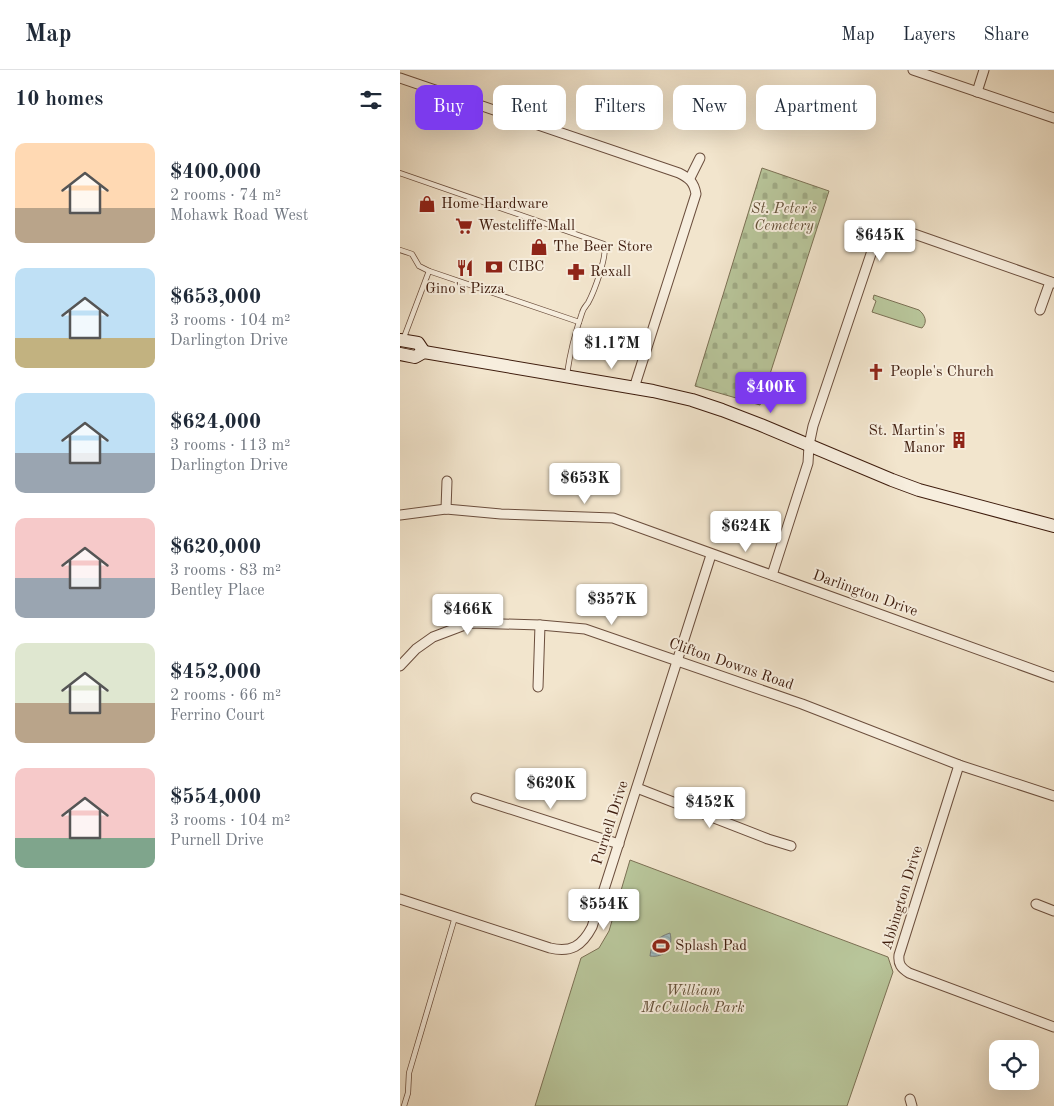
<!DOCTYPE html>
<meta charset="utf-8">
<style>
body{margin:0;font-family:"Old Standard TT",serif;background:#f2f2f3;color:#1f2937;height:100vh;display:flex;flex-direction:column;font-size:19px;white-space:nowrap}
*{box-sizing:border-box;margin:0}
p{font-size:16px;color:#747a83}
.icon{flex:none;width:28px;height:28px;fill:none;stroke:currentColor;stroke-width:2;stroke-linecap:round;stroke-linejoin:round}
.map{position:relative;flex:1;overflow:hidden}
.side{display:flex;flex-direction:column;background:#fff;width:400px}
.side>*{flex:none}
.hud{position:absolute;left:15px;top:15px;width:475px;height:45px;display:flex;gap:10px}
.buttons{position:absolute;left:589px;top:970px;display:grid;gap:10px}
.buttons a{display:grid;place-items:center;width:50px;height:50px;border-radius:10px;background:#fff;box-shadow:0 5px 20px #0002;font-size:25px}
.price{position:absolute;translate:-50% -42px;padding:0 11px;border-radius:5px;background:#fff;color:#222;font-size:16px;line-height:32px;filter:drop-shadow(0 1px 2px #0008)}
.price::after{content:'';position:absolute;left:50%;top:30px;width:15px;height:11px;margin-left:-8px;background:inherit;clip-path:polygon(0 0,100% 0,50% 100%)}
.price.active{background:#7c3aed;color:#fff}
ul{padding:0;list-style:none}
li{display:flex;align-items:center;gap:15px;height:125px;padding:0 15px}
li span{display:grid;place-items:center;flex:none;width:140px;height:100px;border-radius:10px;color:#555}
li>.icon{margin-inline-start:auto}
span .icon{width:60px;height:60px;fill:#fffc;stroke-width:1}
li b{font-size:21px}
h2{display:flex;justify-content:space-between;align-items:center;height:60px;padding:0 15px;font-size:21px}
.pill{padding:0 18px;border-radius:10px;background:#fff;box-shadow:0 5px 20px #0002;font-size:18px;line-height:45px}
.pill.active{background:#7c3aed;color:#fff}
header{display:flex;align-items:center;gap:30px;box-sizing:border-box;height:70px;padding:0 25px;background:#fff;border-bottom:1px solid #e0e1e3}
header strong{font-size:24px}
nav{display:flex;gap:28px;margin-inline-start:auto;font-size:18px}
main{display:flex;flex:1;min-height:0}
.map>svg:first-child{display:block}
</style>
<header>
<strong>Map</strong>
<nav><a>Map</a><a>Layers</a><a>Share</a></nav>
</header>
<main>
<section class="side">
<h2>10 homes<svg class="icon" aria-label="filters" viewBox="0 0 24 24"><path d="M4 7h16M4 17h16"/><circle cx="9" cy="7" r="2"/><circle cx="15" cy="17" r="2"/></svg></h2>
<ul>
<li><span style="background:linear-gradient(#ffd9b3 65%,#b9a48a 0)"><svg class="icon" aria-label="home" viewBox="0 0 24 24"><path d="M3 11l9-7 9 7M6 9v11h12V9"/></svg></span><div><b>$400,000</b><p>2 rooms · 74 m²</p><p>Mohawk Road West</p></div></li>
<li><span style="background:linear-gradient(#bfe0f5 70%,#c2b280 0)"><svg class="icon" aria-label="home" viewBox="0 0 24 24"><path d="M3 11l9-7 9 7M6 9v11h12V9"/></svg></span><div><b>$653,000</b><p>3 rooms · 104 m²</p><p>Darlington Drive</p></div></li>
<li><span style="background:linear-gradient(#bfe0f5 60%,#9aa5b1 0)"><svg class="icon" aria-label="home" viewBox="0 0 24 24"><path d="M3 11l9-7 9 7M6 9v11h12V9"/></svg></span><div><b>$624,000</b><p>3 rooms · 113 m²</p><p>Darlington Drive</p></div></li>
<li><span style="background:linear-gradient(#f6c9c9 60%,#9aa5b1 0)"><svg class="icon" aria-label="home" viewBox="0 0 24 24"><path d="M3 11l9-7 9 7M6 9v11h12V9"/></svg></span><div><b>$620,000</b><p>3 rooms · 83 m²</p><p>Bentley Place</p></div></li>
<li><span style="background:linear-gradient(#dfe7d0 60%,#b9a48a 0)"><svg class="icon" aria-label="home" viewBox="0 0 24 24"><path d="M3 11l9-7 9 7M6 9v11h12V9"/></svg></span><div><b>$452,000</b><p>2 rooms · 66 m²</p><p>Ferrino Court</p></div></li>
<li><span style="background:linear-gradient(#f6c9c9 70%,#7fa58c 0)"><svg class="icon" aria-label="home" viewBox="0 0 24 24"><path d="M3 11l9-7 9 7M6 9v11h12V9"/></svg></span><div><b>$554,000</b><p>3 rooms · 104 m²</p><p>Purnell Drive</p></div></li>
</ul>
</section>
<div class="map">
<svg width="654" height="1036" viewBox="0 0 654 1036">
<defs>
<pattern id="cemetery-stones" width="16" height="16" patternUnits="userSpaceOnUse" patternTransform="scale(1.25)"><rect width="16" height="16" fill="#b8c59a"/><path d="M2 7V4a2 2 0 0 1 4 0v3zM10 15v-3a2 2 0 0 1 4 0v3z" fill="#9fa984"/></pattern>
<pattern id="water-waves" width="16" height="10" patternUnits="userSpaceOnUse" patternTransform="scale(1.25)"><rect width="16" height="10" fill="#9fbcc2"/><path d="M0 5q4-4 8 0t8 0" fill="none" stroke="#8aa1a6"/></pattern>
</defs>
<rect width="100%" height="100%" fill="#f2e5cd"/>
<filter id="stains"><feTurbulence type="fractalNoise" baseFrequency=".004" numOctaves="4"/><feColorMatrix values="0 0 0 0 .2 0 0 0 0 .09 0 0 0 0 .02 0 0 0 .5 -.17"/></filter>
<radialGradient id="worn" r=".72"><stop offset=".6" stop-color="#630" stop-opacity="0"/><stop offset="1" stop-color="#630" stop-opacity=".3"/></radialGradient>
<!-- cemetery -->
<polygon fill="url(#cemetery-stones)" stroke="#7b7054" points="362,98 429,121 360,335 295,316"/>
<!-- park -->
<g fill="#b8c59a" stroke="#7b7054">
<path d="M474 225 519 240C525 245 528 252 522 258L518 257 472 242 476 231 473 229Z"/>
<polygon points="230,790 488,887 493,902 447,1036 135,1036 181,888 199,878 209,861"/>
</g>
<!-- water -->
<path fill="url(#water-waves)" stroke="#787c7a" d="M270 863C274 878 264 888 250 886 251 874 257 867 270 863Z"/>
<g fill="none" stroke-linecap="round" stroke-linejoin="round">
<!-- service casing -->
<g stroke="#6b4e3d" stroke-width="6">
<g id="service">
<path d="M0 103 204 174C208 185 194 222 188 233 185 237 183 239 182 243 175 263 170 283 167 304"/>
<polyline points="0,180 12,184 19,196 29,201 179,252"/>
<polyline points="3,270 29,201"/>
<polyline points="4,1036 8,1023 9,1003 55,847"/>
</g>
</g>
<!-- minor casing -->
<g stroke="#6b4e3d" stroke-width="11">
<g id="minor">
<polyline points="513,0 654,48"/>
<path d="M0 8 279 103C289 108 294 112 296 124L234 318"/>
<polyline points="577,22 584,0"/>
<polyline points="290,108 300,88"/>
<polyline points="640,240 650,212"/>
<polyline points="46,439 47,411"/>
<polyline points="0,445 46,439 101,444 213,448 654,607"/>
<polyline points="372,505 408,393 409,375 413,356 478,163 488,158 500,159 654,213"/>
<polyline points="0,596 16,579 33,567 70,553 140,555 185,559 402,634 559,695 654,726"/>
<polyline points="138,617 140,555"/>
<path d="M559 695 499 885C498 894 501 898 509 903L654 957"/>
<polyline points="237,718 368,769 391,776"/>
<polyline points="76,728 219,774"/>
<path d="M0 829 150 878C171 883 182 876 192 857L311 485"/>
<polyline points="636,834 654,841"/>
<polyline points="510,1029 512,1036"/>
</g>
</g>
<!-- secondary casing -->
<g stroke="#3e1c0d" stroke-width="14">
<g id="secondary">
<polyline points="0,270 18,273 24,282"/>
<polyline points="0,284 15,287 24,282 253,321 292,330 322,340 361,355 492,410 519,420 654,456"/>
</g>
</g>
<!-- service -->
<use href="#service" stroke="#f7eede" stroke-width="4.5"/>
<!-- minor -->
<use href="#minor" stroke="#f7eede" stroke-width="9"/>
<!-- secondary -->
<use href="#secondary" stroke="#f7eede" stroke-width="12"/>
</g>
<!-- icons -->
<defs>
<g id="shop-bare" transform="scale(1.35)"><path d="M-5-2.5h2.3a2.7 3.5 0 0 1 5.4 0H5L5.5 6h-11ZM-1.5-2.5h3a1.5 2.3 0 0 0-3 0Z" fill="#8f2418" stroke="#f7eede" stroke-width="2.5" paint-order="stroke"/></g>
<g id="supermarket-bare" transform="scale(1.35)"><path d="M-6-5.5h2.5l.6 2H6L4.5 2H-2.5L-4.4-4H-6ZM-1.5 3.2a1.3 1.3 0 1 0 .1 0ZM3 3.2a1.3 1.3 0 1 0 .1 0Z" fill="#8f2418" stroke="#f7eede" stroke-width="2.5" paint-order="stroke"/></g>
<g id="bank-bare" transform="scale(1.35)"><path d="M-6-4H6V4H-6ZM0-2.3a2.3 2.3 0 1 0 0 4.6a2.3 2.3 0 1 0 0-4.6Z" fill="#8f2418" stroke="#f7eede" stroke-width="2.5" paint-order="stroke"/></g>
<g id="restaurant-bare" transform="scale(1.35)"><path d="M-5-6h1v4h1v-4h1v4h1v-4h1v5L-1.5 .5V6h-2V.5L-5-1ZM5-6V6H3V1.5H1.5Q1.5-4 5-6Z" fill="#8f2418" stroke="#f7eede" stroke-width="2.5" paint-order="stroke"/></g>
<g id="pharmacy-bare" transform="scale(1.35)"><path d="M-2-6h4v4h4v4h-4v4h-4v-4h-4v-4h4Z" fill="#8f2418" stroke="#f7eede" stroke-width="2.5" paint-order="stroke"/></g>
<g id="church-bare" transform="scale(1.35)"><path d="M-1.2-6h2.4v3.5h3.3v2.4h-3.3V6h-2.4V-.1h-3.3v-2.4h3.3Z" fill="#8f2418" stroke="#f7eede" stroke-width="2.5" paint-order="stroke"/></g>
<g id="building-bare" transform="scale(1.35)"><path d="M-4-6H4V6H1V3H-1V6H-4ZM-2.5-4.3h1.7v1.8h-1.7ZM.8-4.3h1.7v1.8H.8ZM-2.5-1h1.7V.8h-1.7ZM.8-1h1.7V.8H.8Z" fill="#8f2418" stroke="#f7eede" stroke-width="2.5" paint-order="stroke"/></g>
<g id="stadium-bare" transform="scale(1.35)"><path d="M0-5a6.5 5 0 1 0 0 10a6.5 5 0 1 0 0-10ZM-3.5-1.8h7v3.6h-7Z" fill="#8f2418" stroke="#f7eede" stroke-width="2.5" paint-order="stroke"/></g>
</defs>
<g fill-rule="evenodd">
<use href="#shop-bare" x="27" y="134"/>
<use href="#supermarket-bare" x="64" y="156"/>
<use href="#shop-bare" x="139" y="177"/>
<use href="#bank-bare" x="94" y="197"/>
<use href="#restaurant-bare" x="65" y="198"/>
<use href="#pharmacy-bare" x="176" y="202"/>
<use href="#church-bare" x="476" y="302"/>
<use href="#building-bare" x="559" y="370"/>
<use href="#stadium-bare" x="261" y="876"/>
</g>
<g text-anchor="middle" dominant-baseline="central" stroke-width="4" stroke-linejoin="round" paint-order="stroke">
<!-- poi labels -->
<g font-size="15" fill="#3e1c0d" stroke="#f7eede" text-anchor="start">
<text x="41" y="134">Home Hardware</text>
<text x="78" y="156">Westcliffe Mall</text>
<text x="153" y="177">The Beer Store</text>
<text x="108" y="197">CIBC</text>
<text x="190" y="202">Rexall</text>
<text x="65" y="219" text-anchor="middle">Gino's Pizza</text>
<text x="490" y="302">People's Church</text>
<text x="545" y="361" text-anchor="end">St. Martin's<tspan x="545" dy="17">Manor</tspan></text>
<text x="275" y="876">Splash Pad</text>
</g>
<!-- park labels -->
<g font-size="15" font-style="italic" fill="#634f37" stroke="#f7eede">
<text x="384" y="139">St. Peter's<tspan x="384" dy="17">Cemetery</tspan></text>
<text x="293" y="921">William<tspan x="293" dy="17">McCulloch Park</tspan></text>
</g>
<!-- street labels -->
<g font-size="15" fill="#3e1c0d" stroke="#f7eede">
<text transform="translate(465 524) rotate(20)">Darlington Drive</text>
<text transform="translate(331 595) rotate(19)">Clifton Downs Road</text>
<text transform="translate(211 753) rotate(-72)">Purnell Drive</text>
<text transform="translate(503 828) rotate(-73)">Abbington Drive</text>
</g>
</g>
<rect width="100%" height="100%" filter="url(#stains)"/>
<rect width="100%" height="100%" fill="url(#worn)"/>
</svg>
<div class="buttons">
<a><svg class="icon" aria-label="locate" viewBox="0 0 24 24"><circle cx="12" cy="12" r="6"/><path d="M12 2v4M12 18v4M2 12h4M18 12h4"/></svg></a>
</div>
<b class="price" style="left:480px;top:192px">$645K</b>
<b class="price" style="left:212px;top:300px">$1.17M</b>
<b class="price active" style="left:371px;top:344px">$400K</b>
<b class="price" style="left:185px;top:435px">$653K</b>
<b class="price" style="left:346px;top:483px">$624K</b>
<b class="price" style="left:212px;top:556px">$357K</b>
<b class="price" style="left:68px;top:566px">$466K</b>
<b class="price" style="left:151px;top:740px">$620K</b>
<b class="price" style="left:310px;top:759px">$452K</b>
<b class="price" style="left:204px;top:861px">$554K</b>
<div class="hud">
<a class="pill active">Buy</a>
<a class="pill">Rent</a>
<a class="pill">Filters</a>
<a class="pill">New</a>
<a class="pill">Apartment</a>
</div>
</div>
</main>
